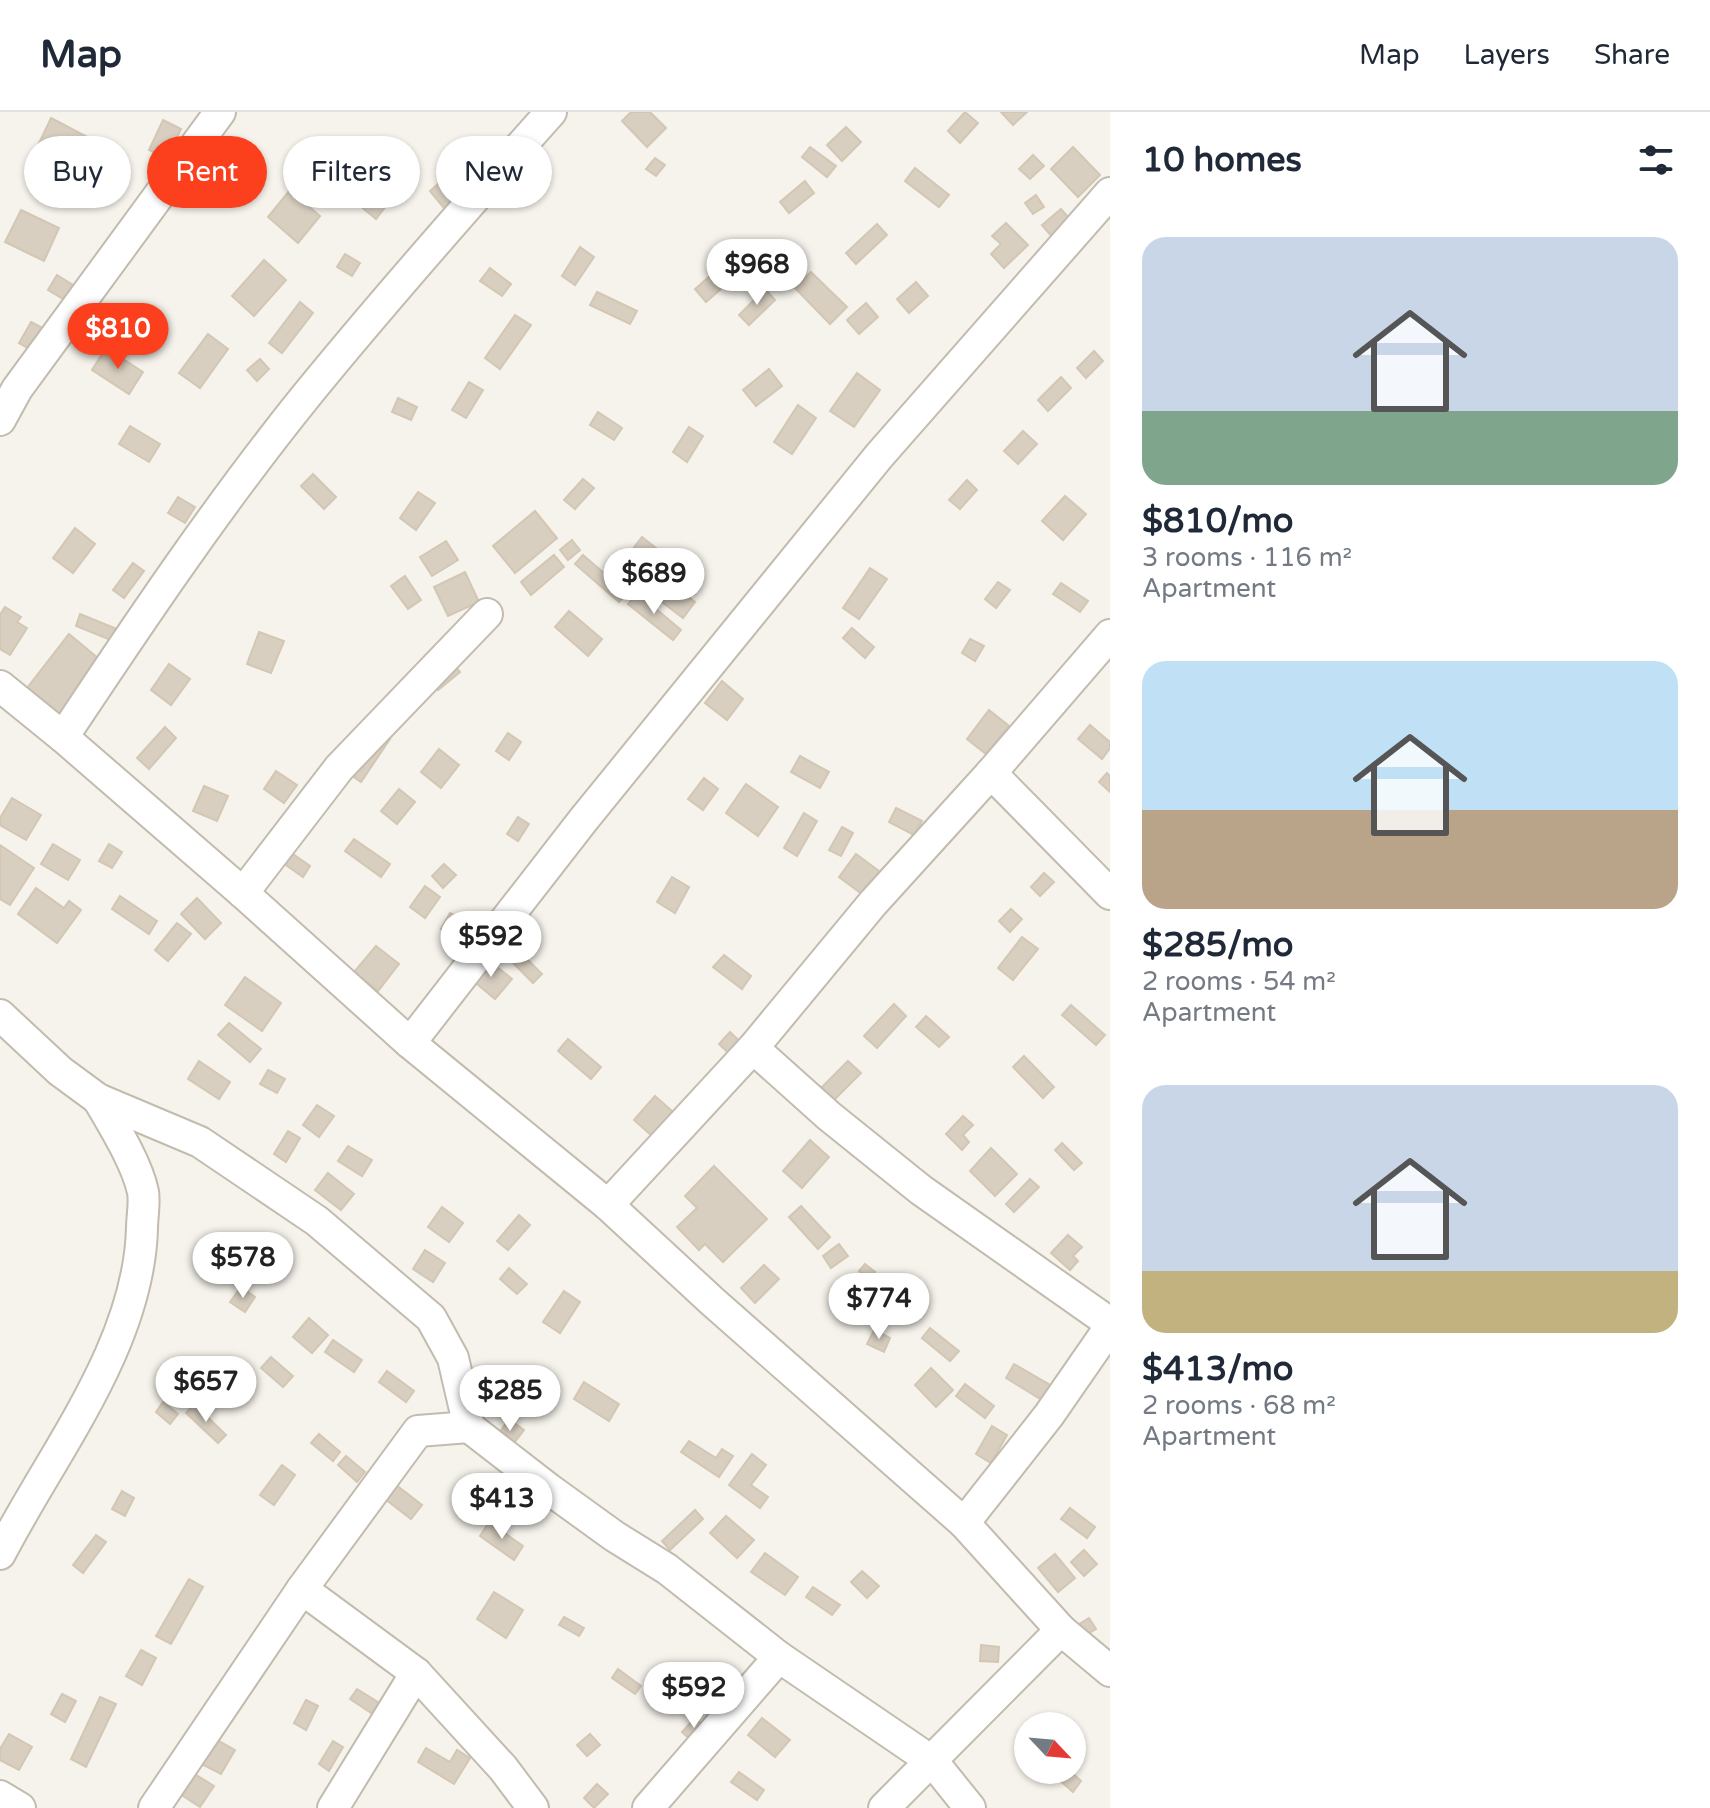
<!DOCTYPE html>
<meta charset="utf-8">
<style>
body{margin:0;font-family:"Varela Round",sans-serif;background:#f6f6f7;color:#1f2937;height:100vh;display:flex;flex-direction:column;font-size:30px;white-space:nowrap}
*{box-sizing:border-box;margin:0}
p{font-size:26px;color:#747a83}
.icon{flex:none;width:44px;height:44px;fill:none;stroke:currentColor;stroke-width:2;stroke-linecap:round;stroke-linejoin:round}
.map{position:relative;flex:1;overflow:hidden}
.side{display:flex;flex-direction:column;background:#fff;width:600px}
.side>*{flex:none}
.guide{position:absolute;left:24px;top:24px;width:760px;height:72px;display:flex;gap:16px}
.needle{width:52px;rotate:116deg}
.controls{position:absolute;left:1014px;top:1600px;display:grid;gap:16px}
.controls a{display:grid;place-items:center;width:72px;height:72px;border-radius:50%;background:#fff;box-shadow:0 2px 6px #0004;font-size:40px}
.price{position:absolute;translate:-50% -68px;padding:0 18px;border-radius:28px;background:#fff;color:#222;font-size:26px;line-height:52px;filter:drop-shadow(0 2px 4px #0008)}
.price::after{content:'';position:absolute;left:50%;top:48px;width:24px;height:18px;margin-left:-12px;background:inherit;clip-path:polygon(0 0,100% 0,50% 100%)}
.price.active{background:#fc3f1d;color:#fff}
ul{padding:0;list-style:none}
li{display:grid;align-content:center;gap:16px;height:424px;padding:0 32px}
li span{display:grid;place-items:center;height:248px;border-radius:24px;color:#555}
li>.icon{margin-inline-start:auto}
span .icon{width:144px;height:144px;fill:#fffc;stroke-width:1}
li b{font-size:34px}
h2{display:flex;justify-content:space-between;align-items:center;height:96px;padding:0 32px;font-size:34px}
.pill{padding:0 28px;border-radius:36px;background:#fff;box-shadow:0 2px 6px #0004;font-size:28px;line-height:72px}
.pill.active{background:#fc3f1d;color:#fff}
header{display:flex;align-items:center;gap:48px;box-sizing:border-box;height:112px;padding:0 40px;background:#fff;border-bottom:2px solid #e0e1e3}
header strong{font-size:38px}
nav{display:flex;gap:44px;margin-inline-start:auto;font-size:28px}
main{display:flex;flex:1;min-height:0}
.map>svg:first-child{display:block}
</style>
<header>
<strong>Map</strong>
<nav><a>Map</a><a>Layers</a><a>Share</a></nav>
</header>
<main>
<div class="map">
<svg width="1110" height="1696" viewBox="0 0 1110 1696">
<rect width="100%" height="100%" fill="#f6f3ec"/>
<!-- building -->
<g fill="#d8cfc1" stroke="#d3c7b4" stroke-width="2">
<polygon points="631,0 650,0 666,16 647,35 622,9"/>
<polygon points="965,0 978,11 960,31 948,19"/>
<polygon points="1001,0 1027,0 1013,13"/>
<polygon points="51,6 89,26 68,68 30,50"/>
<polygon points="163,8 181,17 167,46 149,38"/>
<polygon points="846,15 861,30 842,49 827,33"/>
<polygon points="810,35 836,54 827,65 802,45"/>
<polygon points="1073,35 1100,63 1078,85 1051,57"/>
<polygon points="1033,43 1044,54 1030,67 1019,57"/>
<polygon points="655,46 665,53 656,64 646,57"/>
<polygon points="915,56 949,83 939,95 905,69"/>
<polygon points="447,64 462,81 444,96 430,79"/>
<polygon points="805,69 814,81 789,101 780,90"/>
<polygon points="290,78 320,104 298,131 268,105"/>
<polygon points="367,80 386,94 376,107 358,92"/>
<polygon points="1036,83 1044,95 1033,102 1025,91"/>
<polygon points="1061,97 1073,111 1054,127 1042,113"/>
<polygon points="21,98 59,116 44,149 5,130"/>
<polygon points="1006,111 1028,133 1004,156 991,142 1001,132 992,124"/>
<polygon points="877,112 887,123 856,152 846,141"/>
<polygon points="580,135 594,145 575,173 562,164"/>
<polygon points="748,135 760,147 740,168 727,156"/>
<polygon points="345,142 360,151 352,164 337,155"/>
<polygon points="264,148 286,168 254,204 232,184"/>
<polygon points="490,156 511,172 502,184 480,169"/>
<polygon points="811,160 847,195 830,212 795,176"/>
<polygon points="57,163 83,179 75,194 48,178"/>
<polygon points="710,164 721,177 706,190 695,177"/>
<polygon points="916,170 928,184 909,201 897,187"/>
<polygon points="765,177 775,188 749,213 739,203"/>
<polygon points="597,180 637,199 630,212 590,193"/>
<polygon points="300,190 313,201 282,241 269,231"/>
<polygon points="866,191 878,205 859,222 847,208"/>
<polygon points="515,203 531,213 500,257 485,246"/>
<polygon points="31,210 48,219 37,241 19,231"/>
<polygon points="208,222 228,237 200,276 179,261"/>
<polygon points="106,236 143,260 129,282 92,258"/>
<polygon points="1094,239 1103,249 1086,266 1077,256"/>
<polygon points="260,247 269,257 257,269 247,258"/>
<polygon points="769,257 782,274 756,294 743,278"/>
<polygon points="857,261 880,278 854,315 830,299"/>
<polygon points="1061,265 1071,276 1048,299 1038,288"/>
<polygon points="469,270 483,278 466,306 452,298"/>
<polygon points="398,286 417,295 411,308 392,300"/>
<polygon points="798,293 816,306 792,342 774,330"/>
<polygon points="598,300 622,316 614,328 590,313"/>
<polygon points="130,314 160,332 149,350 119,332"/>
<polygon points="689,315 703,324 687,350 673,340"/>
<polygon points="1023,319 1037,332 1018,352 1004,339"/>
<polygon points="313,362 336,385 324,397 301,374"/>
<polygon points="583,367 594,376 575,397 564,388"/>
<polygon points="967,368 977,378 960,397 949,388"/>
<polygon points="418,380 435,391 416,418 400,406"/>
<polygon points="1065,384 1086,402 1063,428 1042,409"/>
<polygon points="178,385 195,395 185,411 168,401"/>
<polygon points="535,399 557,426 515,461 493,434"/>
<polygon points="75,416 95,432 73,461 53,446"/>
<polygon points="642,425 666,444 645,472 620,454"/>
<polygon points="572,428 580,438 568,448 560,438"/>
<polygon points="446,429 458,448 432,464 420,445"/>
<polygon points="554,443 564,455 531,483 521,470"/>
<polygon points="583,443 627,481 619,490 575,452"/>
<polygon points="133,451 144,459 124,486 113,478"/>
<polygon points="870,456 887,467 859,507 843,496"/>
<polygon points="465,460 479,490 448,504 434,475"/>
<polygon points="405,464 421,488 408,497 391,474"/>
<polygon points="998,470 1010,478 996,496 985,487"/>
<polygon points="1061,471 1088,489 1080,500 1053,482"/>
<polygon points="674,474 695,490 683,506 662,490"/>
<polygon points="637,481 681,518 673,528 628,492"/>
<polygon points="5,495 21,505 17,510 27,516 10,543 0,537 0,503"/>
<polygon points="569,499 602,527 588,544 555,515"/>
<polygon points="80,502 117,517 113,529 76,514"/>
<polygon points="852,516 874,535 865,546 843,526"/>
<polygon points="259,520 284,529 271,561 247,552"/>
<polygon points="69,522 105,552 63,605 27,576"/>
<polygon points="970,527 984,534 975,549 962,541"/>
<polygon points="451,549 460,560 438,578 429,567"/>
<polygon points="169,552 190,567 171,593 151,578"/>
<polygon points="722,569 743,587 727,608 705,591"/>
<polygon points="989,598 1009,614 986,642 967,627"/>
<polygon points="1090,613 1110,630 1110,636 1102,647 1078,627"/>
<polygon points="165,615 176,626 149,657 137,646"/>
<polygon points="377,618 390,627 361,670 348,661"/>
<polygon points="508,621 521,630 509,648 496,639"/>
<polygon points="439,637 459,653 441,676 421,660"/>
<polygon points="800,644 829,660 820,676 791,660"/>
<polygon points="276,659 297,673 284,691 264,677"/>
<polygon points="1107,661 1110,664 1110,680 1099,670"/>
<polygon points="704,666 718,677 703,698 688,687"/>
<polygon points="746,672 778,695 758,724 726,701"/>
<polygon points="204,674 228,684 217,709 193,699"/>
<polygon points="399,677 415,690 397,712 381,699"/>
<polygon points="12,686 41,703 26,728 0,713 0,706"/>
<polygon points="896,696 922,709 914,723 889,710"/>
<polygon points="804,701 817,709 797,744 784,736"/>
<polygon points="518,705 529,712 518,729 507,722"/>
<polygon points="842,715 853,721 841,744 829,738"/>
<polygon points="354,727 390,752 381,765 345,739"/>
<polygon points="53,732 80,748 68,768 41,752"/>
<polygon points="109,732 122,740 112,756 99,749"/>
<polygon points="0,733 34,756 10,793 0,787"/>
<polygon points="283,735 310,754 303,765 276,746"/>
<polygon points="856,742 883,762 866,785 839,765"/>
<polygon points="444,752 456,763 443,776 432,764"/>
<polygon points="1044,761 1054,770 1040,784 1031,775"/>
<polygon points="672,765 689,775 675,801 657,790"/>
<polygon points="425,774 440,785 425,806 410,795"/>
<polygon points="36,776 64,796 69,789 81,798 57,831 18,802"/>
<polygon points="120,784 157,809 149,822 112,797"/>
<polygon points="197,786 221,811 205,827 181,802"/>
<polygon points="1011,797 1022,807 1010,820 999,809"/>
<polygon points="450,801 472,813 463,829 441,817"/>
<polygon points="177,811 191,822 168,849 155,838"/>
<polygon points="1022,825 1038,837 1013,868 998,856"/>
<polygon points="376,834 399,852 378,879 354,860"/>
<polygon points="523,843 542,862 533,871 514,852"/>
<polygon points="724,843 751,864 742,877 713,855"/>
<polygon points="486,846 512,867 495,887 470,866"/>
<polygon points="245,865 281,891 262,919 225,893"/>
<polygon points="894,892 906,904 877,936 864,924"/>
<polygon points="1071,893 1105,923 1096,933 1062,903"/>
<polygon points="926,904 949,925 939,935 916,915"/>
<polygon points="229,911 261,937 250,950 218,923"/>
<polygon points="730,920 750,939 739,951 719,932"/>
<polygon points="568,927 601,955 591,967 558,939"/>
<polygon points="1024,944 1054,975 1043,986 1013,955"/>
<polygon points="199,949 230,970 219,987 188,967"/>
<polygon points="848,949 861,961 833,989 821,976"/>
<polygon points="268,958 285,967 277,981 260,972"/>
<polygon points="655,984 681,1007 660,1031 634,1008"/>
<polygon points="317,993 334,1004 319,1025 303,1013"/>
<polygon points="963,1004 973,1013 963,1023 969,1030 962,1038 946,1022"/>
<polygon points="288,1019 300,1026 286,1050 274,1042"/>
<polygon points="810,1028 829,1045 802,1076 783,1059"/>
<polygon points="1062,1031 1082,1051 1074,1058 1055,1038"/>
<polygon points="348,1034 372,1048 362,1064 338,1049"/>
<polygon points="991,1036 1017,1062 995,1084 970,1059"/>
<polygon points="714,1054 767,1107 723,1150 705,1132 699,1138 677,1115 697,1096 685,1084"/>
<polygon points="328,1061 354,1082 341,1098 315,1078"/>
<polygon points="1030,1067 1039,1075 1014,1100 1006,1092"/>
<polygon points="801,1094 830,1125 818,1137 789,1105"/>
<polygon points="442,1095 463,1111 449,1130 428,1115"/>
<polygon points="519,1103 530,1113 508,1138 497,1129"/>
<polygon points="1068,1123 1082,1135 1073,1144 1078,1149 1070,1158 1051,1141"/>
<polygon points="839,1132 848,1144 831,1156 823,1144"/>
<polygon points="425,1138 445,1151 433,1170 413,1157"/>
<polygon points="865,1152 875,1160 869,1168 859,1159"/>
<polygon points="764,1153 779,1167 755,1191 741,1176"/>
<polygon points="509,1156 527,1172 517,1182 500,1167"/>
<polygon points="241,1175 255,1185 245,1200 230,1190"/>
<polygon points="564,1179 580,1190 560,1221 543,1210"/>
<polygon points="885,1179 904,1197 893,1210 873,1192"/>
<polygon points="309,1206 328,1223 312,1241 293,1225"/>
<polygon points="930,1216 959,1239 950,1249 922,1226"/>
<polygon points="874,1218 890,1226 884,1240 867,1232"/>
<polygon points="333,1228 362,1248 354,1260 325,1240"/>
<polygon points="271,1245 293,1264 283,1275 261,1256"/>
<polygon points="1014,1252 1050,1273 1042,1288 1006,1266"/>
<polygon points="931,1256 953,1278 936,1295 915,1273"/>
<polygon points="387,1259 414,1279 406,1290 379,1270"/>
<polygon points="584,1270 619,1292 609,1309 574,1287"/>
<polygon points="965,1272 994,1294 985,1306 956,1284"/>
<polygon points="163,1290 178,1302 170,1312 156,1300"/>
<polygon points="194,1292 226,1323 218,1331 186,1301"/>
<polygon points="509,1307 524,1318 511,1335 497,1324"/>
<polygon points="992,1314 1007,1323 991,1351 976,1342"/>
<polygon points="319,1322 340,1340 333,1349 311,1331"/>
<polygon points="689,1329 716,1346 722,1337 733,1344 719,1365 681,1340"/>
<polygon points="752,1342 766,1353 751,1373 768,1385 760,1396 729,1373"/>
<polygon points="346,1344 365,1360 357,1370 338,1353"/>
<polygon points="282,1353 295,1363 274,1393 260,1383"/>
<polygon points="391,1369 422,1393 411,1407 380,1383"/>
<polygon points="122,1379 134,1386 125,1404 112,1397"/>
<polygon points="1070,1396 1095,1415 1087,1426 1061,1407"/>
<polygon points="695,1398 703,1407 670,1438 662,1429"/>
<polygon points="726,1404 754,1428 737,1446 710,1421"/>
<polygon points="489,1410 523,1434 514,1448 480,1424"/>
<polygon points="96,1423 106,1430 83,1461 73,1453"/>
<polygon points="1084,1438 1097,1452 1084,1464 1071,1450"/>
<polygon points="765,1441 798,1465 785,1483 751,1460"/>
<polygon points="1055,1442 1075,1466 1058,1480 1038,1456"/>
<polygon points="862,1459 879,1474 867,1486 851,1470"/>
<polygon points="189,1467 203,1475 171,1532 156,1524"/>
<polygon points="813,1475 840,1493 832,1503 806,1485"/>
<polygon points="494,1480 523,1498 506,1526 477,1507"/>
<polygon points="564,1505 584,1516 579,1524 559,1513"/>
<polygon points="1089,1506 1096,1517 1083,1525 1076,1514"/>
<polygon points="981,1533 999,1535 998,1550 980,1549"/>
<polygon points="141,1538 156,1546 142,1573 126,1564"/>
<polygon points="618,1557 641,1574 635,1582 612,1566"/>
<polygon points="357,1577 386,1595 379,1606 350,1587"/>
<polygon points="62,1582 76,1589 65,1610 51,1602"/>
<polygon points="100,1585 116,1592 86,1655 71,1647"/>
<polygon points="306,1588 318,1594 306,1618 294,1611"/>
<polygon points="695,1606 707,1617 694,1631 682,1620"/>
<polygon points="762,1606 790,1628 775,1645 748,1623"/>
<polygon points="9,1622 32,1635 19,1658 0,1648 0,1637"/>
<polygon points="590,1622 600,1633 587,1644 577,1633"/>
<polygon points="212,1625 235,1638 221,1662 198,1650"/>
<polygon points="333,1629 343,1635 329,1659 319,1652"/>
<polygon points="426,1636 450,1650 457,1638 470,1646 454,1672 418,1650"/>
<polygon points="1048,1658 1069,1658 1081,1669 1073,1680"/>
<polygon points="739,1660 764,1678 757,1688 731,1670"/>
<polygon points="193,1661 214,1674 200,1695 180,1682"/>
<polygon points="597,1672 608,1682 594,1696 584,1686"/>
</g>
<g fill="none" stroke-linecap="round" stroke-linejoin="round">
<!-- minor casing -->
<g stroke="#c2bbae" stroke-width="34">
<g id="minor">
<polyline points="0,308 17,277 220,0"/>
<polyline points="0,574 63,625 243,781 410,931 608,1093 713,1190 964,1411 1061,1518 1110,1559"/>
<path d="M63 625C140 509 218 393 306 284 385 187 468 93 551 0"/>
<polyline points="991,661 1110,782"/>
<polyline points="243,781 339,656 487,502"/>
<polyline points="0,903 60,959 98,987 200,1030 317,1109 431,1206 453,1246 469,1315 549,1377 614,1424 667,1457 779,1545 933,1650 970,1696"/>
<polyline points="410,931 584,707 879,344 1110,81"/>
<polyline points="753,936 829,1004 921,1078 1110,1211"/>
<polyline points="608,1093 753,936 873,791 991,661 1110,523"/>
<polyline points="964,1411 1049,1303 1110,1215"/>
<path d="M0 1442C52 1341 139 1234 142 1116 142 1105 145 1091 143 1080 137 1051 113 1013 98 987"/>
<polyline points="302,1477 416,1561 503,1656 533,1696"/>
<polyline points="0,1684 20,1696"/>
<polyline points="154,1696 302,1477 418,1319 469,1315"/>
<polyline points="333,1696 416,1561"/>
<polyline points="648,1696 779,1545"/>
<polyline points="884,1696 1061,1518"/>
</g>
</g>
<!-- minor -->
<use href="#minor" stroke="#fff" stroke-width="30"/>
</g>
</svg>
<div class="controls">
<a><svg class="needle" viewBox="-14 -14 28 28"><path d="M0-13l5 13h-10z" fill="#e53935"/><path d="M0 13l5-13h-10z" fill="#747a83"/></svg></a>
</div>
<b class="price" style="left:757px;top:195px">$968</b>
<b class="price active" style="left:118px;top:259px">$810</b>
<b class="price" style="left:654px;top:504px">$689</b>
<b class="price" style="left:491px;top:867px">$592</b>
<b class="price" style="left:243px;top:1188px">$578</b>
<b class="price" style="left:879px;top:1229px">$774</b>
<b class="price" style="left:206px;top:1312px">$657</b>
<b class="price" style="left:510px;top:1321px">$285</b>
<b class="price" style="left:502px;top:1429px">$413</b>
<b class="price" style="left:694px;top:1618px">$592</b>
<div class="guide">
<a class="pill">Buy</a>
<a class="pill active">Rent</a>
<a class="pill">Filters</a>
<a class="pill">New</a>
</div>
</div>
<section class="side">
<h2>10 homes<svg class="icon" aria-label="filters" viewBox="0 0 24 24"><path d="M4 7h16M4 17h16"/><circle cx="9" cy="7" r="2"/><circle cx="15" cy="17" r="2"/></svg></h2>
<ul>
<li><span style="background:linear-gradient(#c9d6e8 70%,#7fa58c 0)"><svg class="icon" aria-label="home" viewBox="0 0 24 24"><path d="M3 11l9-7 9 7M6 9v11h12V9"/></svg></span><div><b>$810/mo</b><p>3 rooms · 116 m²</p><p>Apartment</p></div></li>
<li><span style="background:linear-gradient(#bfe0f5 60%,#b9a48a 0)"><svg class="icon" aria-label="home" viewBox="0 0 24 24"><path d="M3 11l9-7 9 7M6 9v11h12V9"/></svg></span><div><b>$285/mo</b><p>2 rooms · 54 m²</p><p>Apartment</p></div></li>
<li><span style="background:linear-gradient(#c9d6e8 75%,#c2b280 0)"><svg class="icon" aria-label="home" viewBox="0 0 24 24"><path d="M3 11l9-7 9 7M6 9v11h12V9"/></svg></span><div><b>$413/mo</b><p>2 rooms · 68 m²</p><p>Apartment</p></div></li>
</ul>
</section>
</main>
